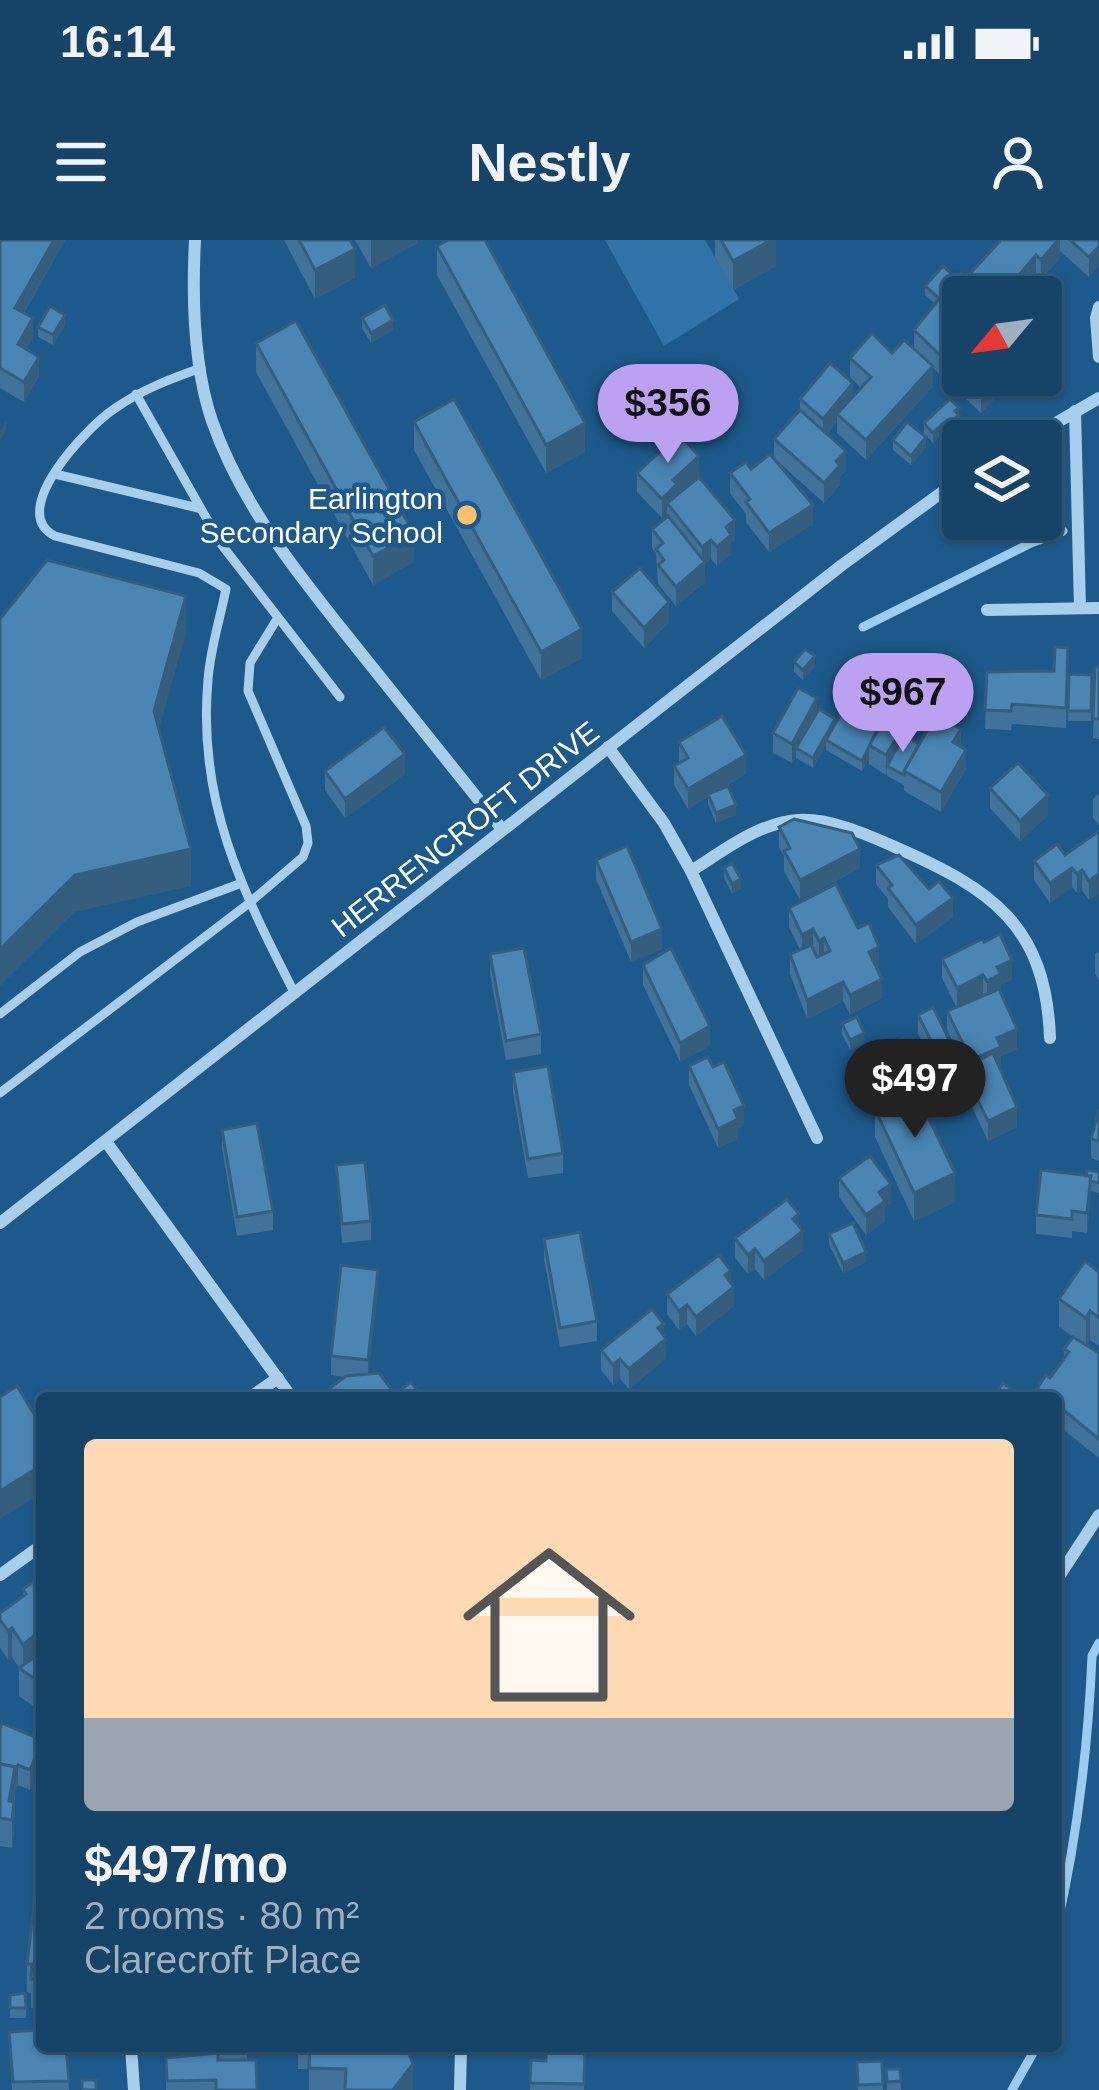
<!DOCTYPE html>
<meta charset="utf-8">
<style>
body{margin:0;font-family:Arial,sans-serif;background:#234e71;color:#f1f3f6;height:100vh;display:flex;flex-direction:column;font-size:45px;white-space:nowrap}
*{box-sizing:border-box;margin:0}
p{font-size:39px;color:#9eb0c0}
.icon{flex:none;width:66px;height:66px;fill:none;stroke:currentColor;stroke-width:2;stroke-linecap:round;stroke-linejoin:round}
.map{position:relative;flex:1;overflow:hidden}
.panel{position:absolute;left:36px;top:1152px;width:1026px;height:660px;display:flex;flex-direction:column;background:#164368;border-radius:12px;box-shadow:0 3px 9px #0004,0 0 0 3px #355c7c}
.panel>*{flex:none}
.needle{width:78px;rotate:241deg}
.tools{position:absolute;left:942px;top:36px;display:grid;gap:24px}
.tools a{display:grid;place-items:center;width:120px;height:120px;border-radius:12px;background:#164368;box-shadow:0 3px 9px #0004,0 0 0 3px #355c7c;font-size:60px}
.price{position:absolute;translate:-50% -102px;padding:0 27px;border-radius:42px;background:#bca0f2;color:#111;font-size:39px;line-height:78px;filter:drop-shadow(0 3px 6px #0008)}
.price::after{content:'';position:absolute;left:50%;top:72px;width:36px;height:27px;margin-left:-18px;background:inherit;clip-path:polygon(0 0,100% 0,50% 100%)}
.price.selected{background:#222;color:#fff}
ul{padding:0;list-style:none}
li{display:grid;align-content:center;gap:24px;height:636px;padding:0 48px}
li span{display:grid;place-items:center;height:372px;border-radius:12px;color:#555}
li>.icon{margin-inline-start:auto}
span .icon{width:216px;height:216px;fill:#fffc;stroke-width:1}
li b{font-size:51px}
.status{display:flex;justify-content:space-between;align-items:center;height:84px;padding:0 60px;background:#164368;direction:ltr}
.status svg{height:33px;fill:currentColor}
header{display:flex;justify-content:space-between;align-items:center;height:156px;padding:0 48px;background:#164368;font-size:54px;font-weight:800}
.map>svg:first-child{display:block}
</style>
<div class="status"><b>16:14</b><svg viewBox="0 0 49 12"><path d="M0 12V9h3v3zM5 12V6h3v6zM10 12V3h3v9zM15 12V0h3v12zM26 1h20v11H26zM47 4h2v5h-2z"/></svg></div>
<header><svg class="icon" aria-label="menu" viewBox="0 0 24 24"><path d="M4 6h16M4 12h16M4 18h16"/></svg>Nestly<svg class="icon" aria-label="person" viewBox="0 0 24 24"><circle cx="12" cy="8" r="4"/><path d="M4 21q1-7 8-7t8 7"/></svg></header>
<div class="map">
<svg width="1099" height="1850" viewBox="0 0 1099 1850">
<rect width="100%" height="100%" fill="#1d598a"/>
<!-- green -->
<polygon fill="#3173a8" points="605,0 705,0 739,59 664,106"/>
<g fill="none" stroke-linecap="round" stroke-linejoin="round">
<!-- stream -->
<g stroke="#9ccbee" stroke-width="9">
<polyline points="863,387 1031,303 1063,291"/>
<path d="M1056 1690C1077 1599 1088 1510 1092 1416L1099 1403"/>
<polyline points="1012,1850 1037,1806"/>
</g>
<!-- lane -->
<g stroke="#a9ceec" stroke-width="9">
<path d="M201 128C170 139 141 150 114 169 87 187 6 272 55 296L199 333 226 349C220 379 210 410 208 440 197 561 242 650 295 754"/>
<polyline points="136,154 221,304 340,457"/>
<polyline points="55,234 198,268"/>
<polyline points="0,774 80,712 137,682 239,644"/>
<polyline points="0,853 248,664 303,617 308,603 306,586 248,451 250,423 277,379"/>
</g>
<!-- street -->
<g stroke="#a9ceec" stroke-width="12">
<path d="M195 0C192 58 193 125 212 181 242 266 298 334 353 403 403 465 452 527 502 589"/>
<polyline points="1099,67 1096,78 1099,117"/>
<polyline points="1075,171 1080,368"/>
<polyline points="1025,201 1099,158"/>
<polyline points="987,370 1099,368"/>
<polyline points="608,507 664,583 691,631 817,898"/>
<path d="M691 631C723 611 758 583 798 580 829 578 866 594 895 607 991 649 1046 685 1050 798"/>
<polyline points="107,903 292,1158"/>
<polyline points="0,983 842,325 963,237"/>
<polyline points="249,1158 278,1138"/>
<polyline points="0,1335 42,1305"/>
<polyline points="1056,1341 1099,1275"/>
<polyline points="131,1806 134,1850"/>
<polyline points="460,1850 461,1806"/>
</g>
</g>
<!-- wall -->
<g fill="#40729b">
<polygon points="0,0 65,0 24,73 33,98 26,109 39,136 24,162 0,148"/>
<polygon points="284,0 350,0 355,38 315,59"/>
<polygon points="355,0 418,0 418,3 371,28"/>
<polygon points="715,0 776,0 776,26 733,50 715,17"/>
<polygon points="1001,0 1099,0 1089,37 1060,11 1060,6 1059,19 1041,39 1036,35 963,57 963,135 1003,135 1003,150 981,173 933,128 933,146 866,220 837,193 837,181 827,194 846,230 840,236 840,245 824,263 774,218 774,199 800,170 800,159 853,156 861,148 850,137 850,118 914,109 914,90 935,64 925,55 925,46 966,38"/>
<polygon points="437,6 585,212 546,233 437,35"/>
<polygon points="362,78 393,90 371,103 362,88"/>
<polygon points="65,85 53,105 38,97 38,87"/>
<polygon points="256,103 414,322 373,345 256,132"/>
<polygon points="1019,135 1038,135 1029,144"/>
<polygon points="959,168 959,185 945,197 942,194 933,203 924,193 924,183"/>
<polygon points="414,182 582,418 541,440 414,210"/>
<polygon points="893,200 926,207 911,225 893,210"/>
<polygon points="751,229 813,284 769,312 746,282 746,274 730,253 730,233"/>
<polygon points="637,233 699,235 677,255 735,300 731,302 731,314 717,326 711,319 705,324 705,342 676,366 658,344 656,313 652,308 652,289 667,277 667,273 662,278 637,252"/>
<polygon points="612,352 669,382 644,408 612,371"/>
<polygon points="1068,408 1066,488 1012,484 1011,490 985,489 987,432 1054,431"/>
<polygon points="794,422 815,426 803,440 794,432"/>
<polygon points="1095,426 1099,426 1099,499 1093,498"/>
<polygon points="1069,434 1092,435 1091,481 1068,481"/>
<polygon points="922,466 915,478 915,487 908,498 919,504 961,507 966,529 941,572 904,551 904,545 887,536 887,533 886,535 869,524 869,519 862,531 826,510 826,505 813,528 796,518 796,515 792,523 773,513 773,493 817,472 835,484 877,490"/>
<polygon points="679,502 746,534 722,548 736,575 716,583 708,564 708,557 688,569 674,545 674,526 679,523"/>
<polygon points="325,531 405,534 345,578 325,550"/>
<polygon points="990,548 1048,575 1020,601 990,568"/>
<polygon points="1099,554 1099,585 1093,578 1093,559"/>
<polygon points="779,587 860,628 800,660 784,631 784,616 779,607"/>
<polygon points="1099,591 1099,653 1089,660 1082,650 1077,653 1072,647 1050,663 1034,640 1034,621 1065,615"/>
<polygon points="596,620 662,709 631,722 596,639"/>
<polygon points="876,625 953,677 916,704 888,667 888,659 876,644"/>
<polygon points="724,628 741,649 732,654 724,638"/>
<polygon points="789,668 858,688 879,726 876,727 882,758 850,774 843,761 807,779 790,734 790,714 800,710 789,687"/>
<polygon points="1099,712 1099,741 1095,734 1095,714"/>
<polygon points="490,714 541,794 541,814 506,820 490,734"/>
<polygon points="942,719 1012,739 1001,745 1001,752 1017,809 1001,816 999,827 1017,887 988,901 962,846 948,853 918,794 918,775 962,828 965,827 947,790 947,771 956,767 942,738"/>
<polygon points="643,725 710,806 680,822 643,745"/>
<polygon points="842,784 864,803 850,810 842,794"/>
<polygon points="871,813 920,854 918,855 955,962 914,981 875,897 875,869 885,864 871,833"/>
<polygon points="689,826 744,886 738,888 738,899 718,908 689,845"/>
<polygon points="513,832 563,913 563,933 528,938 513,852"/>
<polygon points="1099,869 1099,921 1091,918 1091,899"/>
<polygon points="222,890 273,971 273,990 237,996 222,909"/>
<polygon points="336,925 371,981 371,1000 342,1003"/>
<polygon points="1099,932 1099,953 1091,951 1087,993 1072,991 1072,998 1036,994 1036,975 1086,936"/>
<polygon points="839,938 891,963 885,967 885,981 866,995 839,957"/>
<polygon points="799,986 803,1010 764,1040 755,1029 748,1034 735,1018 735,998"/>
<polygon points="829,994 866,1022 843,1033 829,1004"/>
<polygon points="544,999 597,1081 597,1101 560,1107 544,1019"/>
<polygon points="1099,1032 1099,1106 1090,1100 1086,1105 1099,1113 1099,1218 1056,1184 1056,1158 1037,1158 1037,1149 1050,1138 1064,1118 1064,1109 1073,1097 1059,1087 1059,1059"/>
<polygon points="731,1042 734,1066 696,1096 687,1084 679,1090 667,1074 667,1054"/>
<polygon points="378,1049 368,1134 395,1154 423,1158 330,1158 330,1148 344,1137 331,1135 331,1116"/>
<polygon points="664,1095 666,1118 629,1149 620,1139 613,1145 601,1130 601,1110"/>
<polygon points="42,1336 42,1472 19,1456 19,1428 12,1417 8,1420 0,1408 0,1373 23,1356 23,1349"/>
<polygon points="0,1489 42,1519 30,1550 18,1545 15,1552 14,1591 12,1608 0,1606"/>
<polygon points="42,1625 42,1768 31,1768 31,1753 27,1752 27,1724 37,1664 37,1645"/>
<polygon points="10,1755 26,1768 26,1778 10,1778"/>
<polygon points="9,1792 66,1806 69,1850 12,1850"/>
<polygon points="188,1806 247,1806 247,1820 257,1850 166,1850 166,1818 188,1816"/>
<polygon points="298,1806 408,1806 413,1850 309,1850 309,1829 298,1829"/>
<polygon points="533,1806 585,1806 584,1850 530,1850 531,1820 546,1821 546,1814 533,1813"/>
<polygon points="852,1806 887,1806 887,1809 852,1811"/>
<polygon points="882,1821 883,1850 858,1850 857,1822"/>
<polygon points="886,1829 900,1829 901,1850 887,1850"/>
</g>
<!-- shaded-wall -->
<g fill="#345d7e">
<polygon points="54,0 65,0 15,88 15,68"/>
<polygon points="371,0 418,0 418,3 371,28"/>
<polygon points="771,0 776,0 776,26 733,50 733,21"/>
<polygon points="1055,0 1060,0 1059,19 1041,39 1041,20"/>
<polygon points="1099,6 1099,26 1089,37 1089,17"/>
<polygon points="355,9 355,38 315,59 315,30"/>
<polygon points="1036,15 1036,35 1015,57 1000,57"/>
<polygon points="65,75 65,85 53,105 53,95"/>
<polygon points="33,78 33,98 18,124 18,104"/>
<polygon points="393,80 393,90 371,103 371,93"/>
<polygon points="1063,99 1063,109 1049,127 1049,117"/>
<polygon points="39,117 39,136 24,162 24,142"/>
<polygon points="933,126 933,146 866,220 866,200"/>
<polygon points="999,135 1003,135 1003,150 981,173 981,154"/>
<polygon points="853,143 853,162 837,174 837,181 823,198 823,179"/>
<polygon points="959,168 959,185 945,197 945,187"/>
<polygon points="6,181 6,191 0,201 0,191"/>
<polygon points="585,183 585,212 546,233 546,205"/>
<polygon points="942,184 942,194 933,203 933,193"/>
<polygon points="926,197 926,207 911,225 911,216"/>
<polygon points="846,211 846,230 840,236 840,245 824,263 824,243 836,221"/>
<polygon points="699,216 699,235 667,263 667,273 662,278 662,259 673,240"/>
<polygon points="813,265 813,284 769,312 769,293"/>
<polygon points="735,280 735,300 731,302 731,314 717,326 717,307 726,287"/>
<polygon points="414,294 414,322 373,345 373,316"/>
<polygon points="711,300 711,319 705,324 705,342 676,366 676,347 702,324 702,307"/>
<polygon points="186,356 186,393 154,507 154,471"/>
<polygon points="669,362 669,382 644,408 644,388"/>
<polygon points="582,389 582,418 541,440 541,412"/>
<polygon points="815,416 815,426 803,440 803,430"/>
<polygon points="922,447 922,466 915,478 915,487 890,528 887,526 886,535 886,515"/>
<polygon points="817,458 817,478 796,508 796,515 792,523 792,504"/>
<polygon points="835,479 835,489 826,500 826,505 813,528 813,518"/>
<polygon points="961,489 961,508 953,502"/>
<polygon points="869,509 869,519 862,531 862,521"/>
<polygon points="966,510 966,529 941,572 941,552"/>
<polygon points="405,514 405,534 345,578 345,559"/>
<polygon points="746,515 746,534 688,569 688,549"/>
<polygon points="1048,555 1048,575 1020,601 1020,581"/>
<polygon points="736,565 736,575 716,583 716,573"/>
<polygon points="191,609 191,646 75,672 0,746 0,709 75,635"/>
<polygon points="860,609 860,628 800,660 800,640"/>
<polygon points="1072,628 1072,647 1050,663 1050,643"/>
<polygon points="1082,630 1082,650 1077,653 1077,634"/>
<polygon points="1099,634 1099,653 1089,660 1089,641"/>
<polygon points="741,639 741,649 732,654 732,644"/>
<polygon points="953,658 953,677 916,704 916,685"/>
<polygon points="662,689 662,709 631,722 631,702"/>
<polygon points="813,689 813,709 802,714 802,695"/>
<polygon points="824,698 824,718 819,720 819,701"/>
<polygon points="879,707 879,726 869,731 869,712"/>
<polygon points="1012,720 1012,739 1001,745 1001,754 987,761 987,741 997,727"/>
<polygon points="983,735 983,755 957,768 957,748"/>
<polygon points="882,739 882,758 850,774 850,755"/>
<polygon points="843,742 843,761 807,779 807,760"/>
<polygon points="710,786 710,806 680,822 680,803"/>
<polygon points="1017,789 1017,809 1001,816 1001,826 971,839 971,820 997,798"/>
<polygon points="864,793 864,803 850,810 850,800"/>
<polygon points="962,826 962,846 948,853 948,834"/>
<polygon points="920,834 920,854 887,869 887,849"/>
<polygon points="744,866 744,886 738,888 738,899 718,908 718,889 734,870"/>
<polygon points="1017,867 1017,887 988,901 988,881"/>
<polygon points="955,933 955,962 914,981 914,953"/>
<polygon points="1091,936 1091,956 1087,993 1087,973"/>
<polygon points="891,944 891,963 885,967 885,981 866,995 866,975 879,952"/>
<polygon points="799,974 799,994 803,991 803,1010 764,1040 764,1021 793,979"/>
<polygon points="755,1009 755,1029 748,1034 748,1015"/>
<polygon points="866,1012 866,1022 843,1033 843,1023"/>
<polygon points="378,1030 378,1049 368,1140 368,1120"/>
<polygon points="731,1031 731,1049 734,1047 734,1066 696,1096 696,1077 725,1035"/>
<polygon points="687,1065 687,1084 679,1090 679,1071"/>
<polygon points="1090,1071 1090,1100 1086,1106 1086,1078"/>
<polygon points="664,1084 664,1101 666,1099 666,1118 629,1149 629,1129 658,1088"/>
<polygon points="620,1119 620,1139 613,1145 613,1125"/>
<polygon points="1058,1200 1059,1256 1056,1260 1056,1203"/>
<polygon points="42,1225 42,1253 0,1279 0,1251"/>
<polygon points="12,1388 12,1417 8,1420 8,1391"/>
<polygon points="36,1394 36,1423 23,1433 23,1405"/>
<polygon points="42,1500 42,1519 30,1550 30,1530"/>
<polygon points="18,1525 18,1545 15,1552 11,1580 9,1561 15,1527"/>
<polygon points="14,1562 14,1591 12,1608 12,1580"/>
<polygon points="413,1824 413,1850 393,1850"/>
</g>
<!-- building -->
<g fill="#4a85b4" stroke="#345d7e" stroke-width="3">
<polygon points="0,0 54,0 15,68 33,78 18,104 39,117 24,142 0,128"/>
<polygon points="299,0 350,0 355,9 315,30"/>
<polygon points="448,0 485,0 585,183 546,205 437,6"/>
<polygon points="721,0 771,0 733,21"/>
<polygon points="1001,0 1058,0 1041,20 1036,15 1000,57 963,57 963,77 941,57 961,33 966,38"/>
<polygon points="1070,0 1099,0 1099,6 1089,17"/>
<polygon points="943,26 957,39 941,57 941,60 925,46"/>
<polygon points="939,59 963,81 963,135 999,135 981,154 914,90"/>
<polygon points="385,65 393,80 371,93 362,78"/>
<polygon points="50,66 65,75 53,95 38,87"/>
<polygon points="296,81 414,294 373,316 256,103"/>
<polygon points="1054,92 1063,99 1049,117 1041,111 1041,108"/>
<polygon points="872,93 892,113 904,100 933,126 866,200 837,174 871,137 850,118"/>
<polygon points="830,123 853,143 823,179 800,159"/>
<polygon points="454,159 582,389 541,412 414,182"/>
<polygon points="950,159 959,168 955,171 959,175 945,187 942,184 933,193 924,183"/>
<polygon points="800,170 846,211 836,221 840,225 824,243 774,199"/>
<polygon points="907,182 926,197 911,216 893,200"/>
<polygon points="679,194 699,216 673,240 677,244 662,259 637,233"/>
<polygon points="770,214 813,265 769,293 746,262 750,259 730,233 746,222 751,229"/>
<polygon points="699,237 735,280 726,287 731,295 717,307 711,300 702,307 667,263"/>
<polygon points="668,276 705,322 676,347 658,325 664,320 656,309 663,303 652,289"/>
<polygon points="47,320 186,356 154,471 191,609 75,635 0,709 0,379"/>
<polygon points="640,328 669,362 644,388 612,352"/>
<polygon points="1055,407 1068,408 1066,468 1012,464 1011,471 985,470 987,432 1054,431"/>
<polygon points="805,409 815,416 803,430 794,422"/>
<polygon points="1095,426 1099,426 1099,479 1093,479"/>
<polygon points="1069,434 1092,435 1091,471 1068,471"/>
<polygon points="908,438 922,447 910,465 915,468 886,515 869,505"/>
<polygon points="798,448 817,458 792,504 773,493"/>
<polygon points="819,469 835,479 813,518 796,508"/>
<polygon points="843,470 877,490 862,521 826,500"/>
<polygon points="936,475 961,489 953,502 966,510 941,552 904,531"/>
<polygon points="722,476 746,515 688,549 674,526 688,518 679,502"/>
<polygon points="384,487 405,514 345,559 325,531"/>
<polygon points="904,495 919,504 904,531 904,535 887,526"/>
<polygon points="1018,523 1048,555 1020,581 990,548"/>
<polygon points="728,546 736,565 716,573 708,554"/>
<polygon points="794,579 852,593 860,609 800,640 784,611 790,608 779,587"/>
<polygon points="1099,591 1099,634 1089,641 1082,630 1077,634 1072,628 1050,643 1034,621 1057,604 1065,615"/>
<polygon points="627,606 662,689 631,702 596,620"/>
<polygon points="899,615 929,649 939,641 953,658 916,685 888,648 892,645 876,625"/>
<polygon points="732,623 741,639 732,644 724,628"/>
<polygon points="836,644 858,688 869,683 879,707 869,712 882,739 850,755 843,742 807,760 790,714 811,705 817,717 830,711 824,698 819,701 813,689 802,695 789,668"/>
<polygon points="1000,694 1012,720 997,727 1001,734 987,741 983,735 957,748 942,719 982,699 984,702"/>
<polygon points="524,708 541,794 506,801 490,714"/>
<polygon points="671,708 710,786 680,803 643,725"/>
<polygon points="999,749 1017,789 997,798 1001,807 971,820 947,771"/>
<polygon points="933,767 962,826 948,834 918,775"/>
<polygon points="857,777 864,793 850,800 842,784"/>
<polygon points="903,798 920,834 887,849 871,813"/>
<polygon points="993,813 1017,867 988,881 962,829"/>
<polygon points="708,817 713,827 724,822 744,866 734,870 738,879 718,889 689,826"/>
<polygon points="548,826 563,913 528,919 513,832"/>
<polygon points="915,850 955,933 914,953 875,869"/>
<polygon points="1099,869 1099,901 1091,899"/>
<polygon points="257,883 273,971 237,977 222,890"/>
<polygon points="870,916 891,944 879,952 885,961 866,975 839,938"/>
<polygon points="365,922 371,981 342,984 336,925"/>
<polygon points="1041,930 1091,936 1087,973 1072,971 1072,979 1036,975"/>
<polygon points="1087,930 1099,932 1099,943 1090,941 1091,936 1086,936"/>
<polygon points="787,959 799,974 793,979 803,991 764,1021 755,1009 748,1015 735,998"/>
<polygon points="853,983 866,1012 843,1023 829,994"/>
<polygon points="580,992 597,1081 560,1088 544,999"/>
<polygon points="719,1015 731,1031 725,1035 734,1047 696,1077 687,1065 679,1071 667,1054"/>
<polygon points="1085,1021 1099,1032 1099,1078 1090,1071 1086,1078 1059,1059"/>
<polygon points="341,1025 378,1030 368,1120 331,1116"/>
<polygon points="652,1069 664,1084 658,1088 666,1099 629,1129 620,1119 613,1125 601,1110"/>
<polygon points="1073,1097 1099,1113 1099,1199 1056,1164 1056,1158 1048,1158 1037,1149 1046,1135 1050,1138 1069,1112 1064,1109"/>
<polygon points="379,1133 395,1154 411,1142 423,1158 338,1158 330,1148 346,1136"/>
<polygon points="1003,1143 1024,1158 992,1158"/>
<polygon points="17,1146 42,1187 42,1225 0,1251 0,1157"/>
<polygon points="42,1336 42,1402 36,1394 23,1405 12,1388 8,1391 0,1380 0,1373 26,1354 23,1349"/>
<polygon points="42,1412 42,1444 19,1428"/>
<polygon points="2,1483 42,1500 30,1530 18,1525 15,1533 15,1527 0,1524 0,1489"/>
<polygon points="0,1524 15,1527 9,1561 14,1562 12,1580 0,1578"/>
<polygon points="41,1625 42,1625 42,1646 37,1645"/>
<polygon points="34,1664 42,1664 42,1739 31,1739 32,1724 27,1724"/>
<polygon points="25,1753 26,1768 10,1768 10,1755"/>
<polygon points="42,1790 42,1806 66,1806 69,1841 13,1842 9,1792"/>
<polygon points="546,1806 585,1806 584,1844 530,1843 531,1820 546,1821"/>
<polygon points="310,1807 334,1807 334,1811 408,1812 413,1824 393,1850 345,1850 346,1829 309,1828"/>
<polygon points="218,1813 218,1820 256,1820 257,1850 216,1850 216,1840 167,1841 166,1818"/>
<polygon points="882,1821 883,1844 858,1845 857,1822"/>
<polygon points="886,1829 900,1829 901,1841 887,1842"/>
<rect x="82" y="1840" width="14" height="10"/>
</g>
<!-- markers -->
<circle fill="#fbc168" stroke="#1d598a" stroke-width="4.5" cx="467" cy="275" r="12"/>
<g text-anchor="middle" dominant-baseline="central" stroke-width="9" stroke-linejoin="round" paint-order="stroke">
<!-- poi labels -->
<g font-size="30" fill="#fff" stroke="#1d598a" text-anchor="end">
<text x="443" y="258">Earlington<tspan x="443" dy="34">Secondary School</tspan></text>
</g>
<!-- street labels -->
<g font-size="30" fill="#fff" stroke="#1d598a">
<text transform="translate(465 589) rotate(-38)">HERRENCROFT DRIVE</text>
</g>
</g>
</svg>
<div class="tools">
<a><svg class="needle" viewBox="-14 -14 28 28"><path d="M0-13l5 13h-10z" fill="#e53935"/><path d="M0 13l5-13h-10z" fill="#9eb0c0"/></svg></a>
<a><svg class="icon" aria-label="layers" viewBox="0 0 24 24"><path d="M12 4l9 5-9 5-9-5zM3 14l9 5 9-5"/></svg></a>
</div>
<b class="price" style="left:668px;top:226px">$356</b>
<b class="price" style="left:903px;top:515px">$967</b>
<b class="price selected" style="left:915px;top:901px">$497</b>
<section class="panel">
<ul>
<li><span style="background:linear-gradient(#ffd9b3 75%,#9aa5b1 0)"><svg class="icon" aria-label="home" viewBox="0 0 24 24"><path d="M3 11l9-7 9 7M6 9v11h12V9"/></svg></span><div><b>$497/mo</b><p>2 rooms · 80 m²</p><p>Clarecroft Place</p></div></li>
</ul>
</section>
</div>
